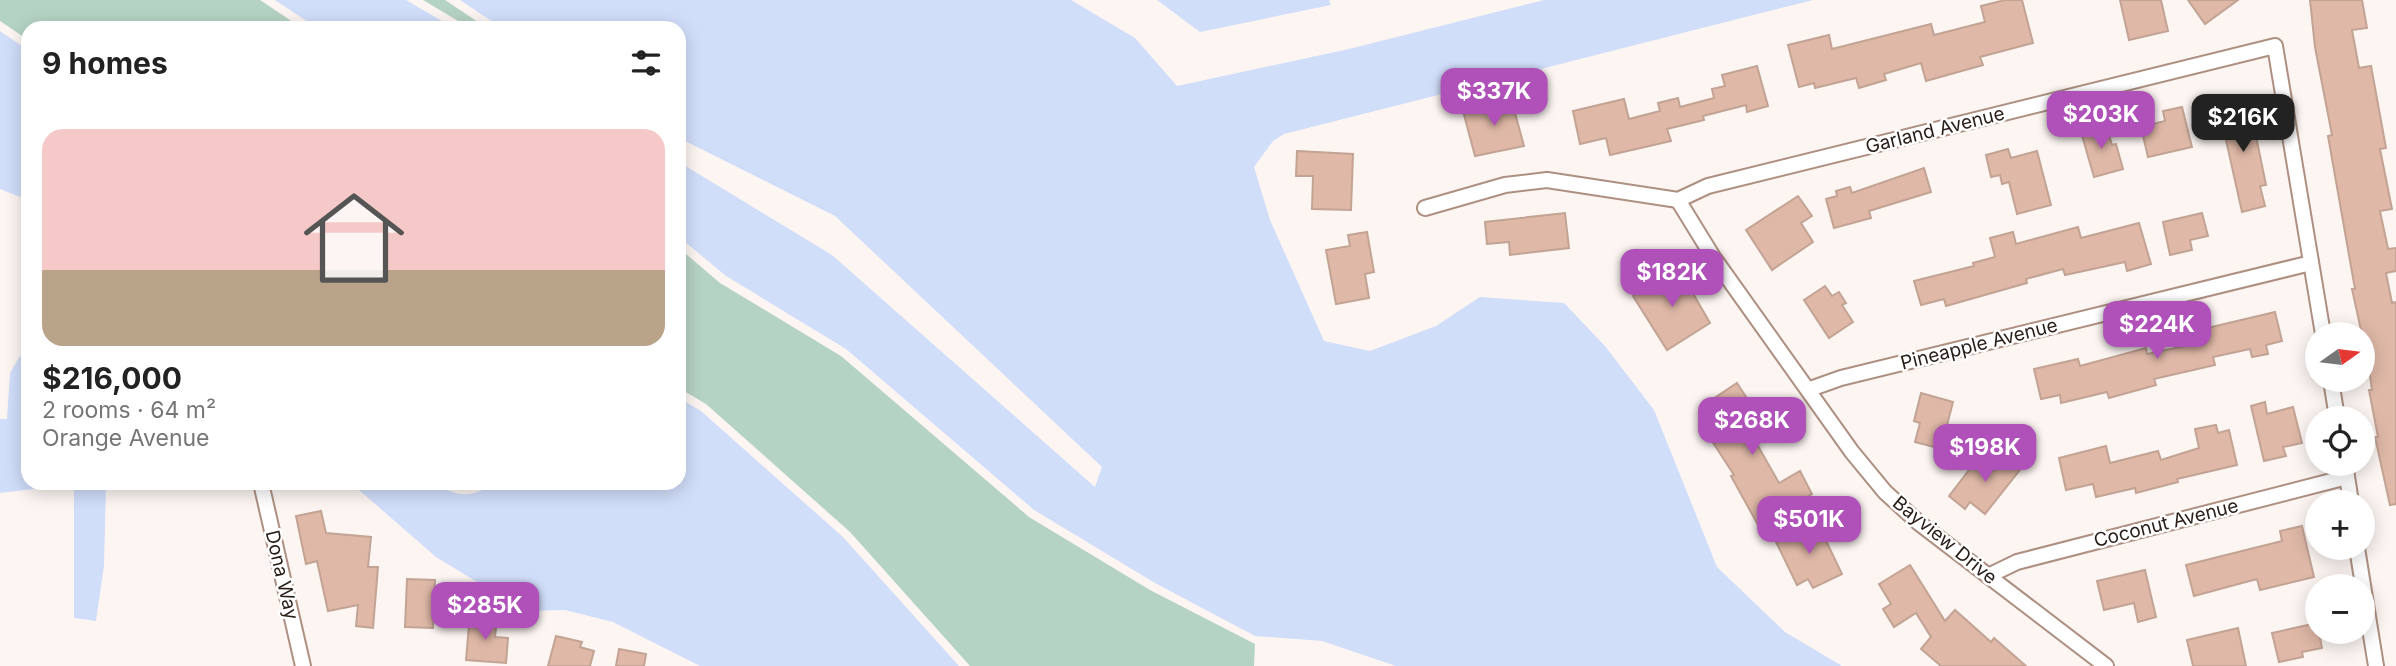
<!DOCTYPE html>
<meta charset="utf-8">
<style>
body{margin:0;font-family:Inter,sans-serif;background:#f2f2f2;color:#222;height:100vh;display:flex;flex-direction:column;font-size:26px;white-space:nowrap}
*{box-sizing:border-box;margin:0}
p{font-size:23px;color:#767676}
.icon{flex:none;width:38px;height:38px;fill:none;stroke:currentColor;stroke-width:2;stroke-linecap:round;stroke-linejoin:round}
.map{position:relative;flex:1;overflow:hidden}
.drawer{position:absolute;left:21px;top:21px;width:665px;height:469px;display:flex;flex-direction:column;background:#fff;border-radius:21px;box-shadow:0 4px 18px #0003}
.drawer>*{flex:none}
.needle{width:46px;rotate:76deg}
.buttons{position:absolute;left:2305px;top:322px;display:grid;gap:14px}
.buttons a{display:grid;place-items:center;width:70px;height:70px;border-radius:50%;background:#fff;box-shadow:0 4px 18px #0003;font-size:35px}
.price{position:absolute;translate:-50% -60px;padding:0 16px;border-radius:14px;background:#b051ba;color:#fff;font-size:23px;line-height:46px;filter:drop-shadow(0 2px 4px #0008)}
.price::after{content:'';position:absolute;left:50%;top:42px;width:21px;height:16px;margin-left:-10px;background:inherit;clip-path:polygon(0 0,100% 0,50% 100%)}
.price.active{background:#222;color:#fff}
ul{padding:0;list-style:none}
li{display:grid;align-content:center;gap:14px;height:371px;padding:0 21px}
li span{display:grid;place-items:center;height:217px;border-radius:21px;color:#555}
li>.icon{margin-inline-start:auto}
span .icon{width:126px;height:126px;fill:#fffc;stroke-width:1}
li b{font-size:30px}
h2{display:flex;justify-content:space-between;align-items:center;height:84px;padding:0 21px;font-size:30px}
.map>svg:first-child{display:block}
</style>
<div class="map">
<svg width="2396" height="666" viewBox="0 0 2396 666">
<rect width="100%" height="100%" fill="#fcf5f2"/>
<!-- green -->
<g fill="#b5d3c4">
<polygon points="0,0 260,0 302,28 28,28 28,40 0,21"/>
<polygon points="423,0 445,0 487,28 470,28"/>
<polygon points="679,248 720,283 841,356 1029,517 1150,590 1255,644 1254,666 970,666 850,532 706,404 679,388"/>
</g>
<!-- water -->
<g fill="#d1defa">
<polygon points="275,0 406,0 454,28 317,28"/>
<polygon points="460,0 1071,0 1135,38 1177,86 1349,49 1544,0 1813,0 1284,134 1273,141 1254,167 1270,220 1324,341 1370,351 1436,326 1480,297 1564,303 1605,346 1654,410 1717,567 1785,632 1842,666 1396,666 1322,641 1255,636 1155,583 1034,510 846,349 726,276 679,237 679,162 832,255 1095,487 1102,467 835,216 679,138 679,28 502,28"/>
<polygon points="1157,0 1329,0 1331,5 1200,32"/>
<polygon points="0,31 28,50 28,200 0,189"/>
<polygon points="20,356 28,360 28,483 106,483 104,566 96,621 74,618 74,484 0,493 0,419 7,419 10,373"/>
<path d="M679 398 701 411 843 537 959 666H700L613 622 565 610 525 611 436 557 359 490 344 483H437C453 497 476 499 491 483H679Z"/>
</g>
<!-- building -->
<g fill="#dfb8a7" stroke="#c2a394" stroke-width="2">
<polygon points="2005,0 2022,0 2033,43 1980,57 1983,65 1926,81 1921,63 1884,74 1886,80 1859,88 1856,78 1815,88 1814,83 1799,87 1788,45 1829,35 1832,49 1931,24 1934,35 1985,22 1981,6"/>
<polygon points="2120,0 2161,0 2168,31 2129,40"/>
<polygon points="2188,0 2238,0 2205,24"/>
<polygon points="2310,0 2362,0 2367,28 2352,30 2359,68 2371,66 2386,148 2380,149 2392,209 2380,211 2388,249 2396,248 2396,271 2386,273 2392,303 2396,302 2396,504 2390,505 2375,437 2378,437 2369,390 2372,390 2368,362 2352,289 2355,289 2328,136 2332,135 2315,47"/>
<polygon points="1757,66 1768,106 1747,112 1746,105 1703,116 1704,120 1667,129 1671,141 1610,155 1606,138 1580,144 1573,111 1624,99 1629,119 1660,111 1658,103 1678,98 1680,107 1714,98 1712,89 1725,86 1722,75"/>
<polygon points="1511,98 1524,146 1475,156 1463,111"/>
<polygon points="2249,102 2266,185 2260,186 2265,206 2242,212 2222,122 2215,123 2212,110"/>
<polygon points="2182,107 2192,147 2148,157 2141,127 2165,121 2163,111"/>
<polygon points="2106,125 2112,145 2116,144 2123,169 2094,177 2081,132"/>
<polygon points="2008,149 2011,158 2037,151 2051,205 2017,214 2009,182 2002,184 2000,175 1991,177 1986,155"/>
<polygon points="1297,151 1353,154 1351,210 1312,209 1313,176 1296,176"/>
<polygon points="1924,168 1931,192 1869,211 1871,218 1834,228 1826,199 1837,196 1836,191 1850,187 1852,193"/>
<polygon points="1798,196 1812,216 1801,223 1813,242 1772,270 1746,230"/>
<polygon points="1565,213 1569,248 1510,255 1509,242 1487,244 1485,222"/>
<polygon points="2202,213 2208,236 2190,240 2192,250 2170,255 2163,222"/>
<polygon points="2139,223 2151,264 2127,271 2125,262 2065,275 2063,269 2026,279 2027,283 1946,306 1944,299 1921,305 1914,281 1974,266 1973,263 1995,257 1990,238 2013,232 2016,244 2078,227 2081,238"/>
<polygon points="1367,232 1374,272 1365,274 1369,298 1336,304 1326,250 1350,246 1348,235"/>
<polygon points="1679,269 1710,323 1667,350 1633,296"/>
<polygon points="1825,286 1832,296 1839,292 1846,303 1842,305 1853,322 1829,338 1804,300"/>
<polygon points="2275,312 2282,341 2266,345 2268,354 2252,357 2250,349 2213,357 2215,365 2154,379 2156,385 2109,398 2107,392 2061,403 2060,395 2041,399 2034,369 2078,359 2080,366 2146,348 2147,354 2185,346 2182,334"/>
<polygon points="1737,383 1754,409 1759,406 1773,427 1754,439 1779,483 1800,471 1812,494 1758,525 1731,476 1734,475 1710,438 1724,428 1707,403"/>
<polygon points="1921,393 1953,402 1947,425 1952,426 1946,450 1915,442 1920,423 1914,421"/>
<polygon points="2265,402 2267,414 2293,407 2302,443 2283,447 2286,456 2264,461 2251,406"/>
<polygon points="2216,425 2218,433 2229,430 2237,465 2177,479 2178,482 2136,493 2135,488 2096,497 2093,484 2066,490 2059,458 2106,446 2110,463 2158,451 2161,460 2199,448 2195,429"/>
<polygon points="2015,455 2023,466 1985,514 1970,502 1965,509 1949,496 1976,461 1991,472"/>
<polygon points="321,511 326,533 371,537 368,567 378,567 373,628 356,626 358,605 328,611 317,561 306,564 296,516"/>
<polygon points="1817,522 1842,574 1813,588 1808,579 1797,585 1776,542"/>
<polygon points="2302,526 2314,577 2260,590 2257,579 2194,596 2186,565 2282,541 2280,531"/>
<polygon points="1910,565 1945,621 1955,610 1991,642 1994,638 2026,666 1941,666 1921,649 1931,637 1916,613 1894,627 1883,609 1891,604 1879,584"/>
<polygon points="2145,570 2156,617 2138,622 2134,603 2104,610 2097,581"/>
<polygon points="407,579 435,580 433,628 405,627"/>
<polygon points="470,614 485,615 484,626 496,628 495,637 508,638 506,663 466,660"/>
<polygon points="2317,623 2322,648 2302,652 2303,657 2279,662 2272,633"/>
<polygon points="2238,628 2246,666 2193,666 2187,640"/>
<polygon points="556,636 582,642 580,647 594,651 590,666 548,666"/>
<polygon points="619,649 646,654 644,666 616,666"/>
</g>
<g fill="none" stroke-linecap="round" stroke-linejoin="round">
<!-- street casing -->
<g stroke="#ae9082" stroke-width="18">
<g id="street">
<polyline points="1678,200 1713,257 1852,452 1885,492 1919,523 2106,666"/>
<polyline points="1425,208 1505,185 1547,180 1678,200 1708,186 2275,46 2323,334"/>
<polyline points="2331,380 2337,418"/>
<polyline points="1810,389 1841,378 2311,263"/>
<polyline points="2345,464 2351,502"/>
<polyline points="261,483 303,666"/>
<polyline points="2357,548 2376,666"/>
<polyline points="1988,576 2017,562 2347,477"/>
</g>
</g>
<!-- street -->
<use href="#street" stroke="#fff" stroke-width="14"/>
</g>
<g text-anchor="middle" dominant-baseline="central" stroke-width="5" stroke-linejoin="round" paint-order="stroke">
<!-- street labels -->
<g font-size="19" fill="#281d17" stroke="#fff">
<text transform="translate(1935 130) rotate(-14)">Garland Avenue</text>
<text transform="translate(1979 344) rotate(-14)">Pineapple Avenue</text>
<text transform="translate(2166 523) rotate(-14)">Coconut Avenue</text>
<text transform="translate(1945 540) rotate(39)">Bayview Drive</text>
<text transform="translate(282 575) rotate(77)">Dona Way</text>
</g>
</g>
</svg>
<div class="buttons">
<a><svg class="needle" viewBox="-14 -14 28 28"><path d="M0-13l5 13h-10z" fill="#e53935"/><path d="M0 13l5-13h-10z" fill="#767676"/></svg></a>
<a><svg class="icon" aria-label="locate" viewBox="0 0 24 24"><circle cx="12" cy="12" r="6"/><path d="M12 2v4M12 18v4M2 12h4M18 12h4"/></svg></a>
<a>+</a>
<a>−</a>
</div>
<b class="price" style="left:1494px;top:128px">$337K</b>
<b class="price" style="left:2101px;top:151px">$203K</b>
<b class="price active" style="left:2243px;top:154px">$216K</b>
<b class="price" style="left:1672px;top:309px">$182K</b>
<b class="price" style="left:2157px;top:361px">$224K</b>
<b class="price" style="left:1752px;top:457px">$268K</b>
<b class="price" style="left:1985px;top:484px">$198K</b>
<b class="price" style="left:1809px;top:556px">$501K</b>
<b class="price" style="left:485px;top:642px">$285K</b>
<section class="drawer">
<h2>9 homes<svg class="icon" aria-label="filters" viewBox="0 0 24 24"><path d="M4 7h16M4 17h16"/><circle cx="9" cy="7" r="2"/><circle cx="15" cy="17" r="2"/></svg></h2>
<ul>
<li><span style="background:linear-gradient(#f6c9c9 65%,#b9a48a 0)"><svg class="icon" aria-label="home" viewBox="0 0 24 24"><path d="M3 11l9-7 9 7M6 9v11h12V9"/></svg></span><div><b>$216,000</b><p>2 rooms · 64 m²</p><p>Orange Avenue</p></div></li>
</ul>
</section>
</div>
